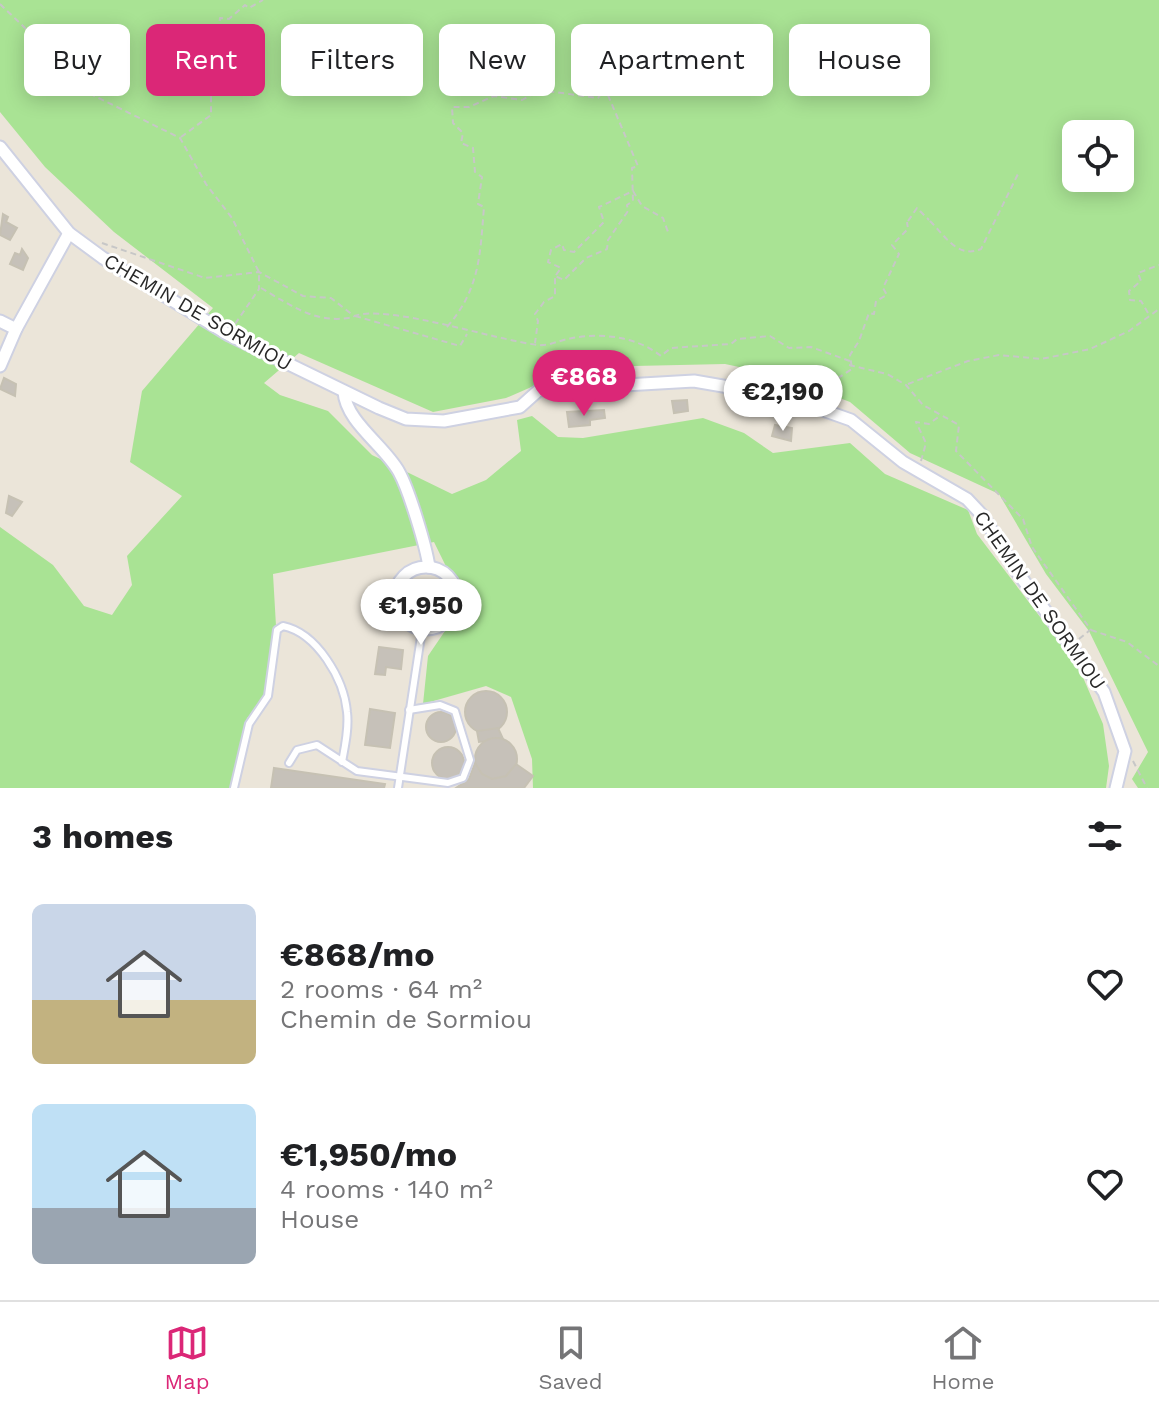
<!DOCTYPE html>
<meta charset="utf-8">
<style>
body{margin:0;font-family:"Work Sans",sans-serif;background:#f6f6f6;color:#202124;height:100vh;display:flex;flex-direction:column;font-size:30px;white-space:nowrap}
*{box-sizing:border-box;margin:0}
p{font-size:26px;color:#757577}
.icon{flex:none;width:44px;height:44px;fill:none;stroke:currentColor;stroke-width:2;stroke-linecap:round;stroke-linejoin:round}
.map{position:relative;height:788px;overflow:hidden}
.details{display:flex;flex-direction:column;background:#fff;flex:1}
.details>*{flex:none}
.banner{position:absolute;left:24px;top:24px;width:1112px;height:72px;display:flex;gap:16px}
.controls{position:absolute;left:1062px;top:120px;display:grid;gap:16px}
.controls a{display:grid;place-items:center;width:72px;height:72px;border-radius:12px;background:#fff;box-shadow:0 4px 20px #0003;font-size:40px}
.price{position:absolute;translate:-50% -68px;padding:0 18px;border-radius:28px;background:#fff;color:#222;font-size:26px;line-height:52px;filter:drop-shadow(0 2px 4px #0008)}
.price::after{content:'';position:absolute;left:50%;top:48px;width:24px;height:18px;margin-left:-12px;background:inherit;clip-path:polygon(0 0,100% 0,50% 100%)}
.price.current{background:#db2777;color:#fff}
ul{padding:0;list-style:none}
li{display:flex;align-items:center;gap:24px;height:200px;padding:0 32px}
li span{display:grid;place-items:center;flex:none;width:224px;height:160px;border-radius:12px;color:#555}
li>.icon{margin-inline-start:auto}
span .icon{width:96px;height:96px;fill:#fffc;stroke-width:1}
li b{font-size:34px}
h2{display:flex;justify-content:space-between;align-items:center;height:96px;padding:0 32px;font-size:34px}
.chip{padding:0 28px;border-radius:12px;background:#fff;box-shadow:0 4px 20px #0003;font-size:28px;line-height:72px}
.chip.current{background:#db2777;color:#fff}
.tab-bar{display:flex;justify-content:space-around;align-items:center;height:112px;border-top:2px solid #e0e0e0;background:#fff;font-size:22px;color:#757577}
.tab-bar a{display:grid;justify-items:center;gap:4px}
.tab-bar .current{color:#db2777}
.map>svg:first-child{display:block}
</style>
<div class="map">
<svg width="1159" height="788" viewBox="0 0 1159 788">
<rect width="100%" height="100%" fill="#ebe5d9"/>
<!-- green -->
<path fill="#a9e394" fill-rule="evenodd" d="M0 0H1159V788H1138L1132 779 1148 752 1089 631 1046 574 999 494 910 453 850 402 782 376 725 364 634 366 552 378 506 398 433 412 299 353 264 383 280 395 328 411 372 455 452 494 486 480 521 451 517 420 532 416 558 437 583 438 703 418 744 433 773 453 850 443 885 474 968 510 977 534 1079 668 1103 724 1109 766 1106 788H533L532 759 511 697 486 686 423 704 428 656 464 603 434 542 273 574 276 626 265 702 247 718 232 788H0V527L53 565 84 606 112 615 132 585 127 556 182 496 130 462 142 391 213 308 114 232 45 167 0 112ZM1076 134H1120V178H1076Z"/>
<!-- building -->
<g fill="#c6c1b9" stroke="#c6c1b3" stroke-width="2">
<polygon points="3,214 8,217 6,222 17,228 10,240 0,235"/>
<polygon points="22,249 28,258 23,270 10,264 15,253 20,255"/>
<polygon points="4,378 16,384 15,396 0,389"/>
<polygon points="687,400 688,411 674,413 672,401"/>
<polygon points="604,410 605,418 590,420 590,425 569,427 567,412"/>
<polygon points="775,425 792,428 791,441 772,436"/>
<polygon points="9,496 22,502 12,516 6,513"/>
<polygon points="379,647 403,650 401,669 386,667 385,675 375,674"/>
<circle cx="486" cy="712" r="21"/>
<polygon points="370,709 395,713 390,748 365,745"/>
<circle cx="441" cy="727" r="15"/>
<polygon points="498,728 503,739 479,742 477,731"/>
<circle cx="496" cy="759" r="21"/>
<circle cx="448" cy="763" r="16"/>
<polygon points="475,763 482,774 492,779 506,776 516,764 533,776 524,788 456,788 469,779"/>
<polygon points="274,768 385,784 384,788 271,788"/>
</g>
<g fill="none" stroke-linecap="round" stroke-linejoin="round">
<!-- lane casing -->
<g stroke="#ced1e2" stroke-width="10">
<g id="lane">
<polyline points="289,763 297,750 317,745 357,771 448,783 463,778 470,760 455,711 440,705 409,710"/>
<path d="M234 788 249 724 268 696 277 630 283 626C317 633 344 679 347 712 349 728 345 746 342 762"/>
<polyline points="398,788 422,630"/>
</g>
</g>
<!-- street casing -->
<g stroke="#ced1e2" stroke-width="15">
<g id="street">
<polyline points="0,147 69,233 103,258 229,335 379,408 406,419 444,421 520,407 539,390 694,381 786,397 851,420 903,462 967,499 983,516 1013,566 1104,692 1125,751 1116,788"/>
<polyline points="0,321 16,329"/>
<polyline points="0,366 16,329 69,233"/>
<path d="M344 392C346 422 385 446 399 472 409 490 426 546 429 567"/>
<circle cx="426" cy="598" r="31"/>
</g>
</g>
<!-- path -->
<g stroke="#c7c7c7" stroke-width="2" stroke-dasharray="6 4" stroke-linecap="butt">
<polyline points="0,4 25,28 56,77 180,138 206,184 232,218 259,272 259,289 233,327"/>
<polyline points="181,137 211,115 211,91 204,60 209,58 207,47 218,35 220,18 229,19 245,5 249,8 263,0"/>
<polyline points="908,221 917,208 929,220"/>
<path d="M930 221C945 236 958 259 981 249L1018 174"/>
<path d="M102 243 205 278 259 272 303 296 331 298 354 316C388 304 495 340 538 345 548 346 558 341 568 339 599 332 636 336 661 356L671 348 731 344 737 339 770 336 789 348 811 347 850 361"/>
<polyline points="556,275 561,268 548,262 551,250 562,244 564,250 574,252 604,222 599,207 633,191 642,206 663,218 668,232"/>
<path d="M261 288C292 306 317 325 354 317"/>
<polyline points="1148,313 1141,301 1130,300 1129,291 1141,281 1138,273 1159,265"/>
<polyline points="355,316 460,346 467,334"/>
<path d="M447 327C480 289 480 255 484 207L478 204 482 177 475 172 473 148 461 143 463 133 453 123 452 107H469L494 96 522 100 540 90 598 98 605 88 638 166 632 168 633 201 627 205 628 211 608 240 607 249 586 258 564 280 555 276V296L544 302 535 314 538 321 535 343"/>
<polyline points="849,365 887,374 906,385 923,405 959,425 956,451 1023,519 1032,547 1091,630"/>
<polyline points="753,381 771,376 810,377"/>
<polyline points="908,384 968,361 999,355 1041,359 1090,349 1129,331 1159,309"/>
<polyline points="790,387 818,377 835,380 852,369 850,355 859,341 869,313 874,314 876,301 887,295 883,288 899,254 892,245 908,229 907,222"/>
<polyline points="921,461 926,443 916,422 929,424 941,415"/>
<polyline points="1091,630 1127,642 1159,666"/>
<polyline points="1079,639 1090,630"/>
<polyline points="1133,761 1147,788"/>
</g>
<!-- lane -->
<use href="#lane" stroke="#fff" stroke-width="6"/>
<!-- street -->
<use href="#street" stroke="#fff" stroke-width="11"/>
</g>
<g text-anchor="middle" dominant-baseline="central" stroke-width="6" stroke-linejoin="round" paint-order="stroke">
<!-- street labels -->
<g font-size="20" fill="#282828" stroke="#fff">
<text transform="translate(198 312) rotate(30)">CHEMIN DE SORMIOU</text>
<text transform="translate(1040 600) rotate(55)">CHEMIN DE SORMIOU</text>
</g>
</g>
</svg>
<div class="controls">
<a><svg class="icon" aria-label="locate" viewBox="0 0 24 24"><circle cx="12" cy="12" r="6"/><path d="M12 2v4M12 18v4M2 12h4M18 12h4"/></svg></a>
</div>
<b class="price current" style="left:584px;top:418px">€868</b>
<b class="price" style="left:783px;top:433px">€2,190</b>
<b class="price" style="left:421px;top:647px">€1,950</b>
<div class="banner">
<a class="chip">Buy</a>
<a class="chip current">Rent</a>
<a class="chip">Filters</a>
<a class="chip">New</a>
<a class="chip">Apartment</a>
<a class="chip">House</a>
</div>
</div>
<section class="details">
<h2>3 homes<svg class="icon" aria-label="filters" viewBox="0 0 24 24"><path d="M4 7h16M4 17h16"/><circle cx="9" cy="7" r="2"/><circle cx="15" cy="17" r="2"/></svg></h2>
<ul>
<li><span style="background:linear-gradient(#c9d6e8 60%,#c2b280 0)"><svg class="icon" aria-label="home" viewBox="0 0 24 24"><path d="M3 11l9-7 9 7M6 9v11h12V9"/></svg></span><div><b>€868/mo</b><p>2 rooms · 64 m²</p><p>Chemin de Sormiou</p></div><svg class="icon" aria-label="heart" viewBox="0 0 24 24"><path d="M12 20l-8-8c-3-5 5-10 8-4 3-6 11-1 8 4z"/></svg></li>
<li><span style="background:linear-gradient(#bfe0f5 65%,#9aa5b1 0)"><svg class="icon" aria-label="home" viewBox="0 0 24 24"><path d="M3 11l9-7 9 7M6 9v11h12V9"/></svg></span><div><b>€1,950/mo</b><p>4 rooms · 140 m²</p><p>House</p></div><svg class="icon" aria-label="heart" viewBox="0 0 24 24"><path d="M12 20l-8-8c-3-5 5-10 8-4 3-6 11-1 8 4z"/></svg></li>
</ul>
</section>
<nav class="tab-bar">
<a class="current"><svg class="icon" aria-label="map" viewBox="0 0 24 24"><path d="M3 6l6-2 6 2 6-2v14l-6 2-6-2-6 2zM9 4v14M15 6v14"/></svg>Map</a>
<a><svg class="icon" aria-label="saved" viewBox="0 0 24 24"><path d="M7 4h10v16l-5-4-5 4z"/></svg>Saved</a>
<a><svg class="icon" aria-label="home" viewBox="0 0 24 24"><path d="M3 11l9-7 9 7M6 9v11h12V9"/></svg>Home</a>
</nav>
